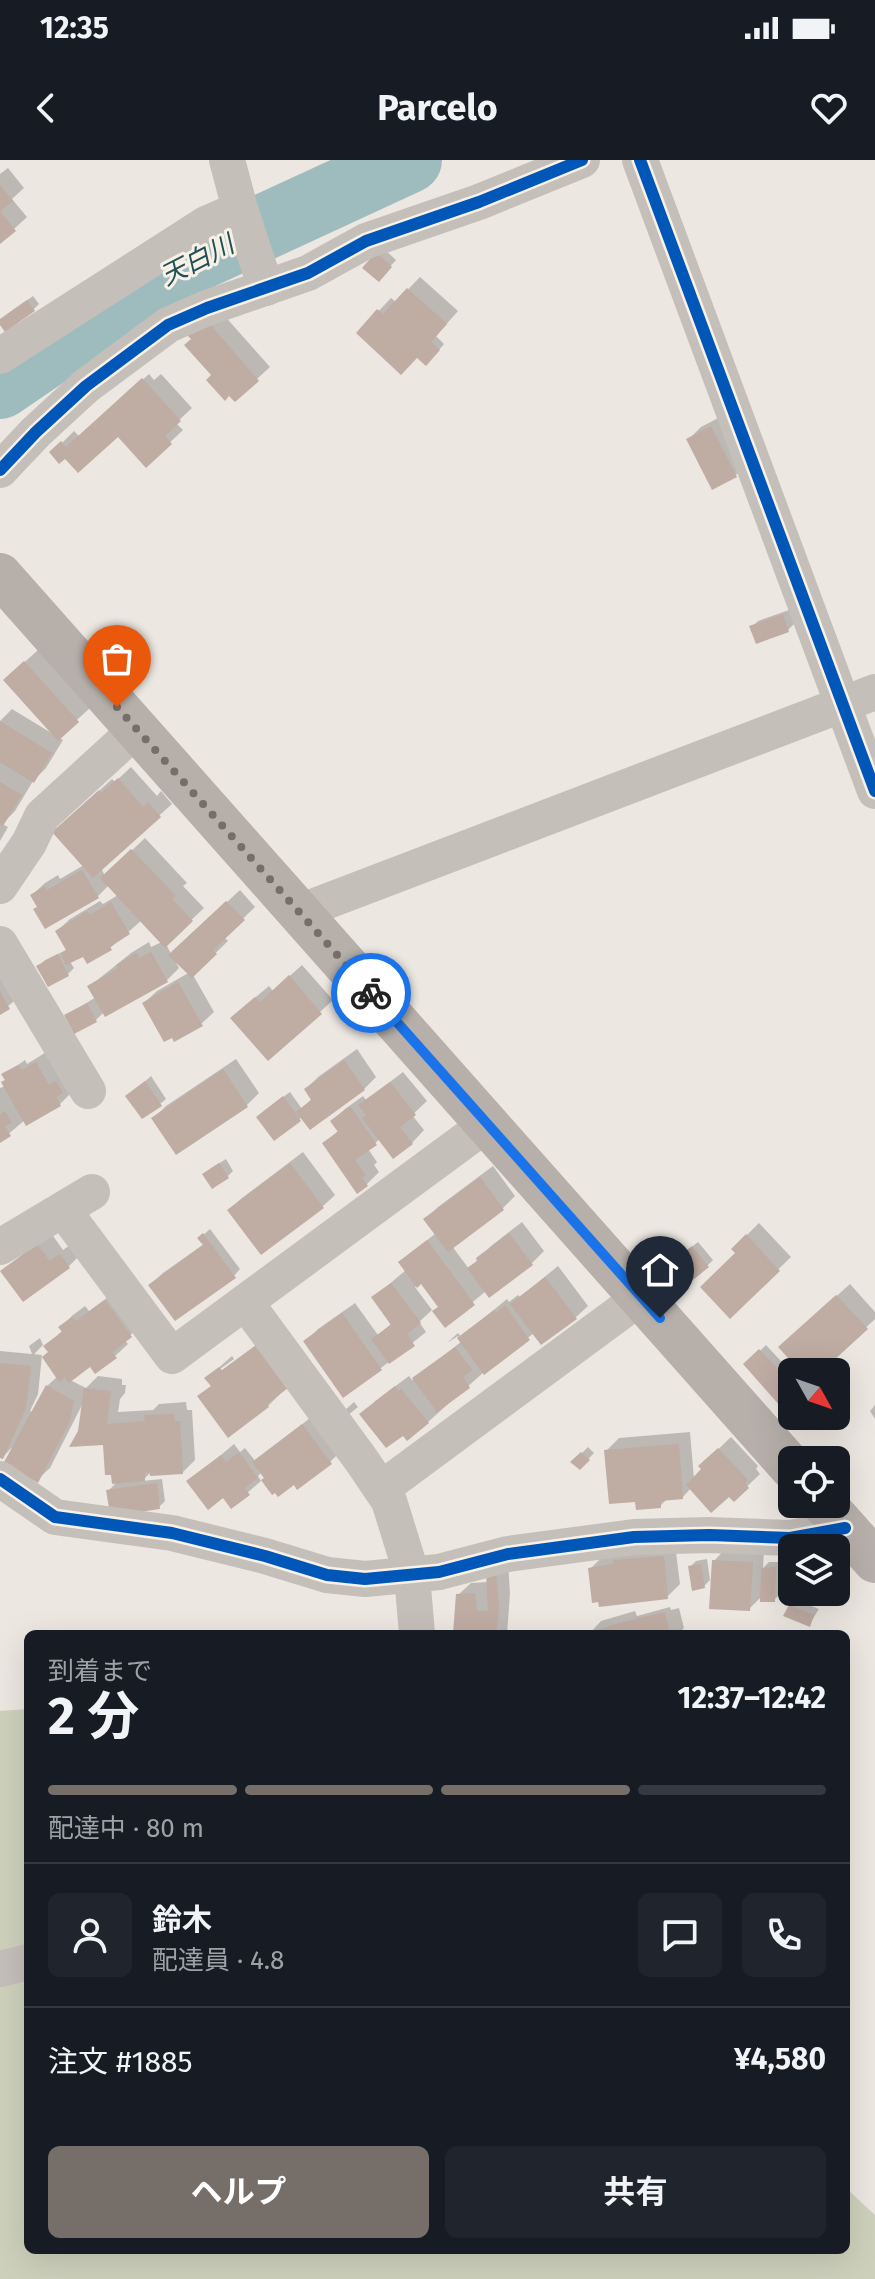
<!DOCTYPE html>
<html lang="ja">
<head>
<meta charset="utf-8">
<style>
  :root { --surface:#171b24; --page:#20242c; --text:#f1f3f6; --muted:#9ea1a6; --line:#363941; --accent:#766e69 }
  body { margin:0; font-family:"Fira Sans","Noto Sans JP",sans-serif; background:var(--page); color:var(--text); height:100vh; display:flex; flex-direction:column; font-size:30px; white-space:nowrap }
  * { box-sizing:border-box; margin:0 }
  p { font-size:26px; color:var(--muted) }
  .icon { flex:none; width:44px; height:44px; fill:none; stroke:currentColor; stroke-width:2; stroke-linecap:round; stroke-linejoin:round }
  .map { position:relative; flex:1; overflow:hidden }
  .side { position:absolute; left:24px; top:1470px; width:826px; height:624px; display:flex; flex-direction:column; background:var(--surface); border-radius:12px; box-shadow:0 8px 32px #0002 }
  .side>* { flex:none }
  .needle { width:52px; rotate:130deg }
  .buttons { position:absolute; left:778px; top:1198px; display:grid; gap:16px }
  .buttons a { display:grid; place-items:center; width:72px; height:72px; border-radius:12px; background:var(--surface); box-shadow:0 8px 32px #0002; font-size:40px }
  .pin { position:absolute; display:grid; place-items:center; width:68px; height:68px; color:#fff; margin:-82px -34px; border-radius:50% 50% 50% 0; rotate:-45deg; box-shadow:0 0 8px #0007 }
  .pin .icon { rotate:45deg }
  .courier { position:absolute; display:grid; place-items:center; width:80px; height:80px; margin:-40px; border:6px solid #1a73e8; border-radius:50%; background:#fff; color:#222; box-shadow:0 2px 10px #0007 }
  .headline em { font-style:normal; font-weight:700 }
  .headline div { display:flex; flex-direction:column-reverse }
  .headline { display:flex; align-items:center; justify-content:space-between; height:136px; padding:0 24px }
  h1 { font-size:52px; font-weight:700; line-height:60px }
  .bar { display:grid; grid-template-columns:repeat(4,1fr); gap:12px 8px; align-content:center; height:96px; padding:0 24px }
  .bar i { height:10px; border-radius:6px; background:var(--line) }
  .bar .active { background:var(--accent) }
  .bar p { grid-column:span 4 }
  .line { display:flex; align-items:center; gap:20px; padding:0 24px; border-top:2px solid var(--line) }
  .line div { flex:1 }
  .round { display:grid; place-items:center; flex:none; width:84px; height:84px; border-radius:12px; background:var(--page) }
  .button { display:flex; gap:16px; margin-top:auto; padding:16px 24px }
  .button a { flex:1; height:92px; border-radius:12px; background:var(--accent); color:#fff; font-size:32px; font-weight:700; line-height:92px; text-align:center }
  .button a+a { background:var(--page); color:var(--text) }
  .status { display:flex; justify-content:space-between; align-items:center; height:56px; padding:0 40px; background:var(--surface); direction:ltr }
  .status svg { height:22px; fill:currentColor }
  header { display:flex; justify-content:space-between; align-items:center; height:104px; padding:0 24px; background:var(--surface); font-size:36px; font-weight:700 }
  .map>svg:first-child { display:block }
  .green { fill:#cdd1bc }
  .shadow { fill:#0003 }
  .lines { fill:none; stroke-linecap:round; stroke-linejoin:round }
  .river { stroke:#9ebcbd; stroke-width:66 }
  .building { fill:#bfaca3 }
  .minor { stroke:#c5bfba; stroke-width:36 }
  .secondary { stroke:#b6afaa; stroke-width:44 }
  .cycleway-casing { stroke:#f9f1e8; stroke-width:17 }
  .cycleway { stroke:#0057b8; stroke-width:12 }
  .done { stroke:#766e69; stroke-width:8; stroke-dasharray:0 14.4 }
  .route { stroke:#1a73e8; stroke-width:10 }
  .labels { text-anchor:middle; stroke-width:6; stroke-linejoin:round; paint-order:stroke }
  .water-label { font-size:26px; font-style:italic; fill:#205255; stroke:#f9f1e8 }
</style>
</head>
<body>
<div class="status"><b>12:35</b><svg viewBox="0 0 49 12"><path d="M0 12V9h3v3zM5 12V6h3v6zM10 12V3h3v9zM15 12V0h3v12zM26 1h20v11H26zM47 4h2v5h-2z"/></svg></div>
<header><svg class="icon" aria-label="back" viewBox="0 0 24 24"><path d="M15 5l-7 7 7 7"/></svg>Parcelo<svg class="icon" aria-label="heart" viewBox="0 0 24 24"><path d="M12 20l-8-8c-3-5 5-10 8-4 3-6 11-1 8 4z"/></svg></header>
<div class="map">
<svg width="875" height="2119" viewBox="0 0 875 2119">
  <rect width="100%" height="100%" fill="#ece7e1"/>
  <!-- green -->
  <polygon class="green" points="28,1549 28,2090 846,2090 846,2028 875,2055 875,2119 0,2119 0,1551"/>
  <!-- shadow -->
  <g class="shadow">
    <polygon points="8,8 24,28 12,39 27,57 0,82 0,14"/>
    <polygon points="383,88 396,100 379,119 365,108"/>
    <polygon points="420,117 458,151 436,176 444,184 432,198 417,196 358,173 391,138 396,142"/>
    <polygon points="33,136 39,144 33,150 6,155"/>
    <polygon points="222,153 270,207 235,239 214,215 193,179"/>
    <polygon points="149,214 154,220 161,214 192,248 176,263 183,270 146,305 118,274 65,296 52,293 74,271 80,277"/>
    <polygon points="724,255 748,303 736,315 713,327 688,280 701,267"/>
    <polygon points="789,450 794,464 788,470 752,467 758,461"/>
    <polygon points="38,490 90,548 58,577 63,580 46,608 33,621 15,651 2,664 8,667 0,681 0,561 12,549 53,574 18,508"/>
    <polygon points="131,607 157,636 161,631 172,644 101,708 105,716 145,678 187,723 183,726 204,748 166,784 171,794 240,730 255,747 224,777 228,781 193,815 214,852 201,864 144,843 157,831 190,812 174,799 179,808 167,820 104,852 96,860 75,871 67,855 96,837 90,826 131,793 149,782 151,787 162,782 142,760 110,788 69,800 74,808 68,814 39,806 45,800 68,789 57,771 70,759 100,741 103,744 118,735 109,725 98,736 39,746 32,735 45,723 58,715 60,719 84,705 67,660 112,619 115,622"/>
    <polygon points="0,782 27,830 0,853"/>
    <polygon points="302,805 333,840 269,899 245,846 269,826 273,831"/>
    <polygon points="357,889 376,917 364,929 302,957 274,978 264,951 290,932 302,949 313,938 306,929 318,917"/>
    <polygon points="48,891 72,932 60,944 25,960 0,981 0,928 5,926 6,919 4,915 25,900 27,904"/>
    <polygon points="236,899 259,933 247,945 177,992 154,958 166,946"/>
    <polygon points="403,912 427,941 412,955 424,970 412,983 380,979 368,989 377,1002 374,1005 379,1012 366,1025 324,983 339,970 332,961 345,949 363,936 366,940"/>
    <polygon points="151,916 166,939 160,944 134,931"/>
    <polygon points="303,992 335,1035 322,1047 229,1050 242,1038"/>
    <polygon points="226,999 233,1011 228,1016 210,1009"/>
    <polygon points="493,1006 515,1036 503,1048 452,1086 469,1109 491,1086 522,1062 544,1091 531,1104 486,1131 445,1165 440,1146 421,1121 415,1127 432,1150 419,1162 426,1172 381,1208 306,1181 318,1169 355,1143 378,1175 392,1163 374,1137 406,1110 400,1102 436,1073 426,1059 438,1047"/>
    <polygon points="759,1063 791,1097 730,1156 737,1093 733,1089"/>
    <polygon points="210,1069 240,1109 234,1116 150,1125 163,1113 204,1084 200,1078"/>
    <polygon points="51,1073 63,1090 73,1083 81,1094 69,1106 3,1111"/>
    <polygon points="698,1082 713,1100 707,1106 679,1097"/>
    <polygon points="558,1106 588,1146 575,1158 534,1173 484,1212 428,1262 374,1242 409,1216 412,1220 415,1219 462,1181 458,1176 447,1183 458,1173 461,1177 507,1139 509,1142 518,1135 520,1137"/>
    <polygon points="850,1124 875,1152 875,1159 818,1212 803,1212 793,1175"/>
    <polygon points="119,1129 143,1163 125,1180 128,1184 115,1196 91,1205 70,1220 86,1228 98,1216 122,1219 122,1225 126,1225 125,1233 120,1239 118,1252 153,1250 159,1244 186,1242 187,1250 192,1250 195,1300 183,1312 149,1314 142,1321 162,1319 165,1341 159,1347 108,1331 118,1321 105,1283 83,1243 50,1308 37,1320 14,1285 3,1297 0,1296 0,1191 32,1194 29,1186 40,1178 43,1185 34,1194 42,1195 38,1234 30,1251 33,1252 47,1226 58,1216 46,1186 63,1170 61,1167 73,1155 85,1146 89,1151"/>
    <polygon points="766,1185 792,1213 792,1234 746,1204"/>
    <polygon points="232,1196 234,1199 220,1209 220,1214 280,1234 268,1246 200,1237 212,1225 207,1218"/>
    <polygon points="354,1242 358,1247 347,1256 344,1251"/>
    <polygon points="875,1245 875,1259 870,1251"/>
    <polygon points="316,1253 342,1290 330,1302 294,1323 266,1318 262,1312 258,1316 261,1321 232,1346 223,1335 189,1322 234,1284 240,1292 245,1288 256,1302"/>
    <polygon points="690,1272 694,1319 704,1309 701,1306 731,1277 758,1306 756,1309 760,1314 734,1339 730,1334 691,1328 683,1337 668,1338 660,1346 637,1340 606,1291 619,1278"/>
    <polygon points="588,1287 594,1293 580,1308 573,1302"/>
    <polygon points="675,1385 680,1424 667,1437 590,1409 602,1397"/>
    <polygon points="726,1388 764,1390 763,1408 769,1402 781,1402 780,1434 774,1440 762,1436 749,1449 714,1401"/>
    <polygon points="707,1399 710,1420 704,1426 690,1407 696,1401"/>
    <polygon points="508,1401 510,1434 507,1474 455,1474 458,1435 471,1423 488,1422"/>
    <polygon points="796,1440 819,1449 809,1465 790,1446"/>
    <polygon points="670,1447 671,1450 679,1448 684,1468 678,1474 589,1474 601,1461 635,1451 637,1456"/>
  </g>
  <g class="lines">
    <!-- river -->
    <polyline class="river" points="0,226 167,112 409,0"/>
  </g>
  <!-- building -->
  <g class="building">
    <polygon points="0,25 13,41 0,51 16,71 0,84"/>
    <polygon points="376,92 392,107 379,122 362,108"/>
    <polygon points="407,128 447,164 431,182 440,190 426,206 417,198 401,215 356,173 377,149 383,154"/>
    <polygon points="27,140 35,151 5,172 0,165 0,159"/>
    <polygon points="209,163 259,221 235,242 229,236 225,241 206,220 211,215 184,185 191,179 187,175"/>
    <polygon points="142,218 181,261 165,276 172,284 146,308 118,277 78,313 65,299 59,304 49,292 61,281 66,287"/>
    <polygon points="711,266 737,317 712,330 686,279"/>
    <polygon points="783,454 789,472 756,484 749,466"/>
    <polygon points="24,501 79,562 58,581 3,520"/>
    <polygon points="0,561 52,593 34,623 0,602"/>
    <polygon points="118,618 143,647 148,642 161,657 93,718 52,672 99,630 101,633"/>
    <polygon points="0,622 22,635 3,666 0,664"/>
    <polygon points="131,689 176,736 172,739 193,761 165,788 100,718"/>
    <polygon points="82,710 99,738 45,769 33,749 37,747 30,735 45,726 47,730"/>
    <polygon points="226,741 245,760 213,790 217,794 192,818 168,795"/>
    <polygon points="111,742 130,774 110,787 112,790 87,804 83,797 66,805 61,794 66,790 55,771 87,751 90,755"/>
    <polygon points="151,792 168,822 105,857 87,826 118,808 116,805 136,793 139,798"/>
    <polygon points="58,794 69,816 48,827 36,806"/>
    <polygon points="289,815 322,854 268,901 230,858 255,837 260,842"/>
    <polygon points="178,822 203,866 174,882 172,878 164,882 142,843"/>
    <polygon points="0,831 10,849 0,855"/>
    <polygon points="87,843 97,862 74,874 64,855"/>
    <polygon points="344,900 365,930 310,970 296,952 311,940 304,929"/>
    <polygon points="36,902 49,925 56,921 63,933 56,937 61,946 26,966 1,922 5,920 1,914 18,905 22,910"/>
    <polygon points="223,909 248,947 176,995 151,958"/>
    <polygon points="145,921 162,946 142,959 125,936"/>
    <polygon points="390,922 416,955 400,967 413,984 393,999 362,958 366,955 358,945"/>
    <polygon points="283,936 301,961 274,981 256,957"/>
    <polygon points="350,946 377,985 355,1000 366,1016 362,1018 368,1026 357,1034 322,983 338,972 330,961"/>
    <polygon points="5,951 12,963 5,966 11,976 0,983 0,955"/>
    <polygon points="219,1003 229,1018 212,1029 202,1014"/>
    <polygon points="290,1003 324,1048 261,1095 227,1050"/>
    <polygon points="480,1017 504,1050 448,1092 423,1059"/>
    <polygon points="203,1073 236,1118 175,1161 148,1125 203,1085 197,1078"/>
    <polygon points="509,1073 533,1105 489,1138 467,1108 477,1101 476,1098"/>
    <polygon points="746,1074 780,1111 730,1159 700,1127 735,1093 731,1089"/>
    <polygon points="427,1080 475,1145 445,1168 432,1151 438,1147 421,1124 417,1128 398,1102"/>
    <polygon points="37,1084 50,1101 60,1094 70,1108 23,1142 0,1111"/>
    <polygon points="692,1086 709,1107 688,1124 671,1103"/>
    <polygon points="545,1117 577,1159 541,1185 510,1144"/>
    <polygon points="391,1123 421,1163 407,1174 415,1186 389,1204 371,1179 391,1165 371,1137"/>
    <polygon points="836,1135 868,1169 821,1212 801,1212 778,1187"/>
    <polygon points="105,1140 132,1177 112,1192 117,1198 95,1214 90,1207 69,1223 65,1218 59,1222 42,1197 48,1192 43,1186 62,1172 58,1167 72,1157 76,1161"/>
    <polygon points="505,1145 530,1180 484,1215 457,1178 494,1150 496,1153"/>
    <polygon points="342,1153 382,1210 343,1238 303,1181"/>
    <polygon points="256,1185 288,1228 267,1244 269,1247 228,1278 197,1236 211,1226 204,1218 219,1207 222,1210"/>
    <polygon points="455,1187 472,1210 463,1217 470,1228 437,1252 412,1218"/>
    <polygon points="759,1189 792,1225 792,1237 781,1247 743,1204"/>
    <polygon points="0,1203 31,1206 26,1248 3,1299 0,1298"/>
    <polygon points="46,1225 74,1241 70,1261 38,1323 3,1304"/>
    <polygon points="395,1226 399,1231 401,1229 429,1263 407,1281 403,1276 386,1288 359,1254"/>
    <polygon points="84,1228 111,1231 107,1264 145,1261 144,1255 174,1254 175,1261 180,1261 183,1314 150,1316 150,1312 145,1313 145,1321 112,1324 111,1315 105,1315 103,1285 69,1287 78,1271"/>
    <polygon points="302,1264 332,1304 297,1330 294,1325 278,1337 275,1333 272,1335 261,1320 264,1318 252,1302"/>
    <polygon points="679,1284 683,1339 661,1341 661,1348 636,1350 635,1342 609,1344 604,1290"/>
    <polygon points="718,1288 748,1320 745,1323 749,1328 734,1342 729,1337 711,1353 686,1325 701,1309 698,1306"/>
    <polygon points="239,1292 258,1318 245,1328 250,1335 231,1349 223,1338 208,1350 186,1321 221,1295 226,1302"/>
    <polygon points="581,1292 590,1300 580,1310 570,1302"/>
    <polygon points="157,1323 160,1349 125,1354 109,1348 106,1330"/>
    <polygon points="664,1396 668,1439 599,1447 598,1442 592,1443 588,1408 613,1404 613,1400"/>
    <polygon points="712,1400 753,1402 750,1451 709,1449"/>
    <polygon points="701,1404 705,1428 692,1431 688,1406"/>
    <polygon points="776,1407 775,1442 760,1442 761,1408"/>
    <polygon points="486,1413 496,1413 499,1448 496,1474 453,1474 456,1434 475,1433 477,1451 488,1451"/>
    <polygon points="789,1445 814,1455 810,1467 783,1456"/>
    <polygon points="665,1452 670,1474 585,1474 623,1462"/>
  </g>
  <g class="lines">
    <!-- minor -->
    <g class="minor">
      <polyline points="227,0 240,49 266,128"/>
      <polyline points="640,0 875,631"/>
      <polyline points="0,196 206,64 240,49"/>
      <polyline points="0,310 36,272 86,226 168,165 207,148 308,113 366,81 479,42 582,0"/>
      <polyline points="0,726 29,683 42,656 137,569"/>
      <polyline points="299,752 875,532"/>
      <polyline points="0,784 88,931"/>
      <polyline points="64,1051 172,1196 487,964"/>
      <polyline points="0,1087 92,1032"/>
      <polyline points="246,1143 362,1301 389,1341 412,1415 417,1474"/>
      <polyline points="0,1319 55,1357 172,1373 265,1396 327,1415 365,1419 439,1412 508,1394 634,1377 709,1375 790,1378 845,1368"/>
      <polyline points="381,1329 641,1137"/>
      <polyline points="0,1809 28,1802"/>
    </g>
    <!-- secondary -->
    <g class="secondary">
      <polyline points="0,415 792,1308"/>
      <polyline points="824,1344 875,1401"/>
    </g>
    <!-- cycleway casing -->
    <g class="cycleway-casing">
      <g id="cycleway">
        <polyline points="640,0 875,631"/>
        <polyline points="0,310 36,272 86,226 168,165 207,148 308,113 366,81 479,42 582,0"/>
        <polyline points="0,1319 55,1357 172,1373 265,1396 327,1415 365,1419 439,1412 508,1394 634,1377 709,1375 790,1378 845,1368"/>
      </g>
    </g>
    <!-- cycleway -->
    <use href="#cycleway" class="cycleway"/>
  </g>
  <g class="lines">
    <!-- done -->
    <polyline class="done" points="117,547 371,833"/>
    <!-- route -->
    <polyline class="route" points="371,833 660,1158"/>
  </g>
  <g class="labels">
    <!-- water labels -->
    <g class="water-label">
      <text transform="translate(197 100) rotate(-27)" y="9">天白川</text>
    </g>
  </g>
</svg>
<div class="buttons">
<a><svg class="needle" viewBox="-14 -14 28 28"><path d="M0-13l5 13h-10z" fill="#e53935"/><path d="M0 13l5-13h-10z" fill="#9ea1a6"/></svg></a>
<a><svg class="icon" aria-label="locate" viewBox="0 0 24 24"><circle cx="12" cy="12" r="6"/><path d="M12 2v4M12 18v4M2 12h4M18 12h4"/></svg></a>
<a><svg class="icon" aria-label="layers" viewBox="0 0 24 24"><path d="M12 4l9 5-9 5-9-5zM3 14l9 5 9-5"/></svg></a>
</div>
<div class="pin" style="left:117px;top:547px;background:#ea580c"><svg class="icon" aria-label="bag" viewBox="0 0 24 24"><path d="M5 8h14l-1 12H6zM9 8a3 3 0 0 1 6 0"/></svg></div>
<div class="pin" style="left:660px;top:1158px;background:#1f2937"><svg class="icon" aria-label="home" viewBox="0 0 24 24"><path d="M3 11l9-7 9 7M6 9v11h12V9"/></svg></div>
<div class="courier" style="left:371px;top:833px"><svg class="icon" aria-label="bike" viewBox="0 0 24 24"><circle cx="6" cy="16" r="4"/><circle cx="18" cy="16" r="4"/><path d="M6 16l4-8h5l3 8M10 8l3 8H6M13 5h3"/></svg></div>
<section class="side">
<div class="headline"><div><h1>2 分</h1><p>到着まで</p></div><em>12:37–12:42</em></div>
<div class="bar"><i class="active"></i><i class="active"></i><i class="active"></i><i></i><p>配達中 · 80 m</p></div>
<div class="line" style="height:144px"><a class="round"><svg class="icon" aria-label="person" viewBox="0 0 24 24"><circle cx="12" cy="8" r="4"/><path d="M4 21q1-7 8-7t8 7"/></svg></a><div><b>鈴木</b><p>配達員 · 4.8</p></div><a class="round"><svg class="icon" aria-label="chat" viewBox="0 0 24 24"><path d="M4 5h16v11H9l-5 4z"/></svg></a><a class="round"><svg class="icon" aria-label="phone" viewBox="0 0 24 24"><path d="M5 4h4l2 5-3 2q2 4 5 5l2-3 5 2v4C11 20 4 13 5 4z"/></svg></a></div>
<div class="line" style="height:104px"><div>注文 #1885</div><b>¥4,580</b></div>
<div class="button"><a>ヘルプ</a><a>共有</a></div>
</section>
</div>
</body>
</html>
